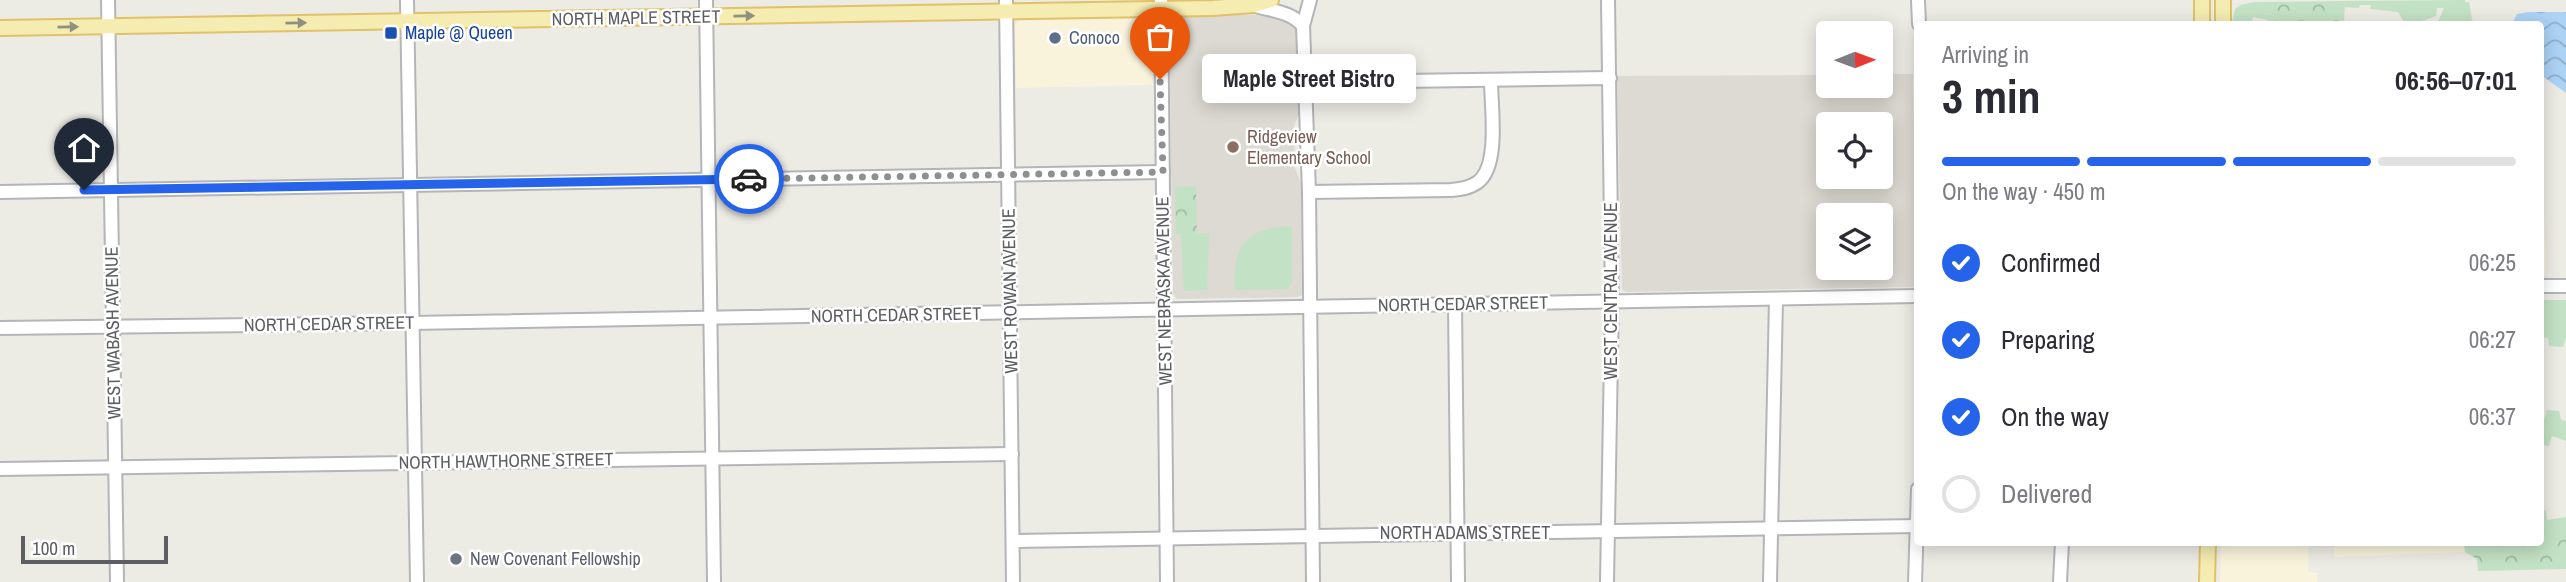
<!DOCTYPE html>
<html lang="en">
<head>
<meta charset="utf-8">
<style>
  :root { --surface:#fff; --page:#f7f7f7; --text:#2b2b33; --muted:#7c7c81; --line:#e1e1e2; --accent:#2563eb }
  body { margin:0; font-family:"Archivo Narrow",sans-serif; background:var(--page); color:var(--text); height:100vh; display:flex; flex-direction:column; font-size:26px; white-space:nowrap }
  * { box-sizing:border-box; margin:0 }
  p { font-size:23px; color:var(--muted) }
  .icon { flex:none; width:38px; height:38px; fill:none; stroke:currentColor; stroke-width:2; stroke-linecap:round; stroke-linejoin:round }
  .map { position:relative; flex:1; overflow:hidden }
  .details { position:absolute; left:1914px; top:21px; width:630px; height:525px; display:flex; flex-direction:column; background:var(--surface); border-radius:7px; box-shadow:0 4px 18px #0003 }
  .details>* { flex:none }
  .needle { width:46px; rotate:89deg }
  .tools { position:absolute; left:1816px; top:21px; display:grid; gap:14px }
  .tools a { display:grid; place-items:center; width:77px; height:77px; border-radius:7px; background:var(--surface); box-shadow:0 4px 18px #0003; font-size:35px }
  .scale { position:absolute; left:21px; bottom:18px; width:147px; box-sizing:border-box; padding-left:7px; border:4px solid #5c5e62; border-top:0; font-size:19px; line-height:24px; white-space:nowrap; color:#5c5e62; -webkit-text-stroke:5px #fff; paint-order:stroke }
  .pin { position:absolute; display:grid; place-items:center; width:60px; height:60px; color:#fff; margin:-72px -30px; border-radius:50% 50% 50% 0; rotate:-45deg; box-shadow:0 0 7px #0007 }
  .pin .icon { rotate:45deg }
  .courier { position:absolute; display:grid; place-items:center; width:70px; height:70px; margin:-35px; border:5px solid #2563eb; border-radius:50%; background:#fff; color:#222; box-shadow:0 2px 9px #0007 }
  .bubble { position:absolute; height:49px; border-radius:7px; background:var(--surface); box-shadow:0 4px 18px #0003; font-size:23px; font-weight:700; line-height:49px; text-align:center }
  .summary em { font-style:normal; font-weight:700 }
  .summary div { display:flex; flex-direction:column-reverse }
  .summary { display:flex; align-items:center; justify-content:space-between; height:119px; padding:0 28px }
  h1 { font-size:46px; font-weight:700; line-height:52px }
  .bar { display:grid; grid-template-columns:repeat(4,1fr); gap:10px 7px; align-content:center; height:84px; padding:0 28px }
  .bar i { height:9px; border-radius:5px; background:var(--line) }
  .bar .active { background:var(--accent) }
  .bar p { grid-column:span 4 }
  ol { padding:0 28px; list-style:none }
  li { display:flex; align-items:center; gap:21px; height:77px }
  li p { margin-inline-start:auto }
  li .icon { padding:7px; border-radius:50%; background:var(--accent); color:#fff; stroke-width:4 }
  li:last-child { color:var(--muted) }
  li i { width:38px; height:38px; border:4px solid var(--line); border-radius:50% }
  .map>svg:first-child { display:block }
  .commercial { fill:#f9f3dc }
  .education { fill:#dcdad2; fill-rule:evenodd }
  .grass { fill:#c3e1c4 }
  .forest { fill:url(#forest-crowns) }
  .water { fill:url(#water-waves) }
  .lines { fill:none; stroke-linecap:round; stroke-linejoin:round }
  .minor-casing { stroke:#b4b5b9; stroke-width:16 }
  .major-casing { stroke:#dfc26a; stroke-width:18 }
  .minor { stroke:#fff; stroke-width:12 }
  .major { stroke:#f4ecb1; stroke-width:14 }
  .oneway { fill:#91907e }
  .done { stroke:#8e8f90; stroke-width:7; stroke-dasharray:0 12.6 }
  .route { stroke:#2563eb; stroke-width:9 }
  .transit-dot { fill:#1a4fb4; stroke:#fff; stroke-width:2.5 }
  .service-dot { fill:#5c6f8a; stroke:#fff; stroke-width:2.5 }
  .education-dot { fill:#8d6e63; stroke:#fff; stroke-width:2.5 }
  .worship-dot { fill:#6b7280; stroke:#fff; stroke-width:2.5 }
  .labels { text-anchor:middle; stroke-width:5; stroke-linejoin:round; paint-order:stroke }
  .street-label { font-size:18px; fill:#5c5e62; stroke:#fff }
  .transit-label { font-size:18px; fill:#164399; stroke:#fff; text-anchor:start }
  .service-label { font-size:18px; fill:#4e5e75; stroke:#fff; text-anchor:start }
  .education-label { font-size:18px; fill:#785e54; stroke:#fff; text-anchor:start }
  .worship-label { font-size:18px; fill:#5b616d; stroke:#fff; text-anchor:start }
</style>
</head>
<body>
<div class="map">
<svg width="2566" height="582" viewBox="0 0 2566 582">
  <defs>
    <pattern id="forest-crowns" width="20" height="18" patternUnits="userSpaceOnUse" patternTransform="scale(1.75)"><rect width="20" height="18" fill="#c3e1c4"/><path d="M2 6a3 3 0 1 1 6 0M12 15a3 3 0 1 1 6 0" fill="none" stroke="#a2baa3"/></pattern>
    <pattern id="water-waves" width="16" height="10" patternUnits="userSpaceOnUse" patternTransform="scale(1.75)"><rect width="16" height="10" fill="#acd2f4"/><path d="M0 5q4-4 8 0t8 0" fill="none" stroke="#8faec9"/></pattern>
  </defs>
  <rect width="100%" height="100%" fill="#ecebe4"/>
  <!-- commercial -->
  <g class="commercial">
    <polygon points="1149,17 1153,24 1153,85 1016,88 1015,26 1018,20"/>
    <polygon points="2541,140 2546,263 2545,276 2541,276"/>
    <polygon points="2221,543 2309,543 2308,572 2318,573 2317,582 2220,582"/>
    <polygon points="2334,543 2464,543 2465,552 2334,557"/>
  </g>
  <!-- education -->
  <g class="education">
    <polygon points="1282,14 1293,17 1297,30 1299,113 1294,126 1295,168 1301,183 1302,295 1297,297 1177,299 1173,294 1169,20 1177,16"/>
    <path d="M1881 74H1913L1916 281 1913 287 1627 292 1622 290 1617 76 1829 75V86H1881ZM1829 124H1881V177H1829ZM1829 215H1881V268H1829Z"/>
  </g>
  <!-- grass -->
  <g class="grass">
    <polygon points="2465,0 2465,2 2469,2 2473,24 2437,24 2444,8 2437,8 2436,16 2422,21 2404,22 2398,12 2370,9 2371,5 2360,5 2359,8 2344,7 2345,1"/>
    <path d="M2254 2 2257 12C2268 13 2277 15 2284 24H2265L2268 20 2253 17 2251 24H2232L2235 9 2241 5Z"/>
    <path d="M1292 226V283L1287 289 1235 290C1233 245 1245 228 1292 226Z"/>
    <polygon points="1209,233 1207,290 1184,291 1181,234"/>
    <polygon points="2541,300 2566,300 2566,338 2563,347 2549,346 2548,338 2541,337"/>
    <polygon points="2547,410 2559,411 2561,420 2566,421 2566,441 2552,436 2549,446 2541,445 2541,420 2544,420"/>
    <polygon points="2541,510 2546,510 2547,520 2566,517 2566,531 2541,531"/>
  </g>
  <!-- forest -->
  <g class="forest">
    <path d="M2345 1 2344 24H2284C2277 15 2268 13 2257 12L2254 7V2Z"/>
    <polygon points="1196,186 1197,234 1176,234 1175,187"/>
    <polygon points="2541,531 2566,531 2566,569 2478,571 2477,559 2465,552 2464,543 2541,542"/>
  </g>
  <!-- water -->
  <polygon class="water" points="2529,12 2566,12 2566,93 2541,75 2541,24 2512,24 2517,14"/>
  <g class="lines">
    <!-- minor casing -->
    <g class="minor-casing">
      <g id="minor">
        <polyline points="108,0 117,582"/>
        <polyline points="407,0 417,582"/>
        <polyline points="706,0 714,582"/>
        <polyline points="1006,0 1013,582"/>
        <polyline points="1161,0 1167,582"/>
        <polyline points="1310,0 1303,26 1309,192 1313,582"/>
        <polyline points="1918,0 1919,24"/>
        <path d="M1253 5C1270 11 1291 11 1303 26"/>
        <polyline points="1305,73 1329,82 1610,78"/>
        <polyline points="0,192 1163,172"/>
        <path d="M1309 192 1451 190C1461 189 1470 188 1478 182 1500 165 1491 107 1491 81"/>
        <polyline points="2541,286 2566,286"/>
        <polyline points="1455,304 1458,582"/>
        <polyline points="0,328 411,323 1918,296"/>
        <polyline points="0,469 1012,454"/>
        <polyline points="1013,541 1918,526"/>
        <polyline points="1607,582 1612,301 1608,0"/>
        <polyline points="1770,582 1776,299"/>
        <polyline points="1915,582 1918,489"/>
        <polyline points="2060,582 2062,542"/>
      </g>
    </g>
    <!-- major casing -->
    <g class="major-casing">
      <g id="major">
        <polyline points="2202,0 2202,24"/>
        <polyline points="2223,24 2223,0"/>
        <polyline points="0,28 1213,8 1253,5 1271,0"/>
        <polyline points="2207,582 2208,542"/>
      </g>
    </g>
    <!-- minor -->
    <use href="#minor" class="minor"/>
    <!-- major -->
    <use href="#major" class="major"/>
  </g>
  <!-- one-way arrows -->
  <defs><path id="oneway-solid" d="M-6-.8H1V-3.2L6.5 0L1 3.2V.8H-6Z" transform="scale(1.75)"/></defs>
  <g class="oneway">
    <use href="#oneway-solid" transform="translate(744 16) rotate(-1)"/>
    <use href="#oneway-solid" transform="translate(296 23) rotate(-1)"/>
    <use href="#oneway-solid" transform="translate(68 27) rotate(-1)"/>
  </g>
  <g class="lines">
    <!-- done -->
    <polyline class="done" points="749,179 1163,172 1160,79"/>
    <!-- route -->
    <polyline class="route" points="84,190 749,179"/>
  </g>
  <!-- markers -->
  <rect class="transit-dot" x="384" y="26" width="14" height="14" rx="3.5"/>
  <circle class="service-dot" cx="1055" cy="38" r="7"/>
  <circle class="education-dot" cx="1233" cy="147" r="7"/>
  <circle class="worship-dot" cx="456" cy="559" r="7"/>
  <g class="labels">
    <!-- street labels -->
    <g class="street-label">
      <text transform="translate(636 18) rotate(-1)" y="6">NORTH MAPLE STREET</text>
      <text transform="translate(1010 291) rotate(-91)" y="6">WEST ROWAN AVENUE</text>
      <text transform="translate(1164 291) rotate(-91)" y="6">WEST NEBRASKA AVENUE</text>
      <text transform="translate(1611 291) rotate(-90)" y="6">WEST CENTRAL AVENUE</text>
      <text transform="translate(1463 304) rotate(-1)" y="6">NORTH CEDAR STREET</text>
      <text transform="translate(896 315) rotate(-1)" y="6">NORTH CEDAR STREET</text>
      <text transform="translate(329 324) rotate(-1)" y="6">NORTH CEDAR STREET</text>
      <text transform="translate(113 333) rotate(-91)" y="6">WEST WABASH AVENUE</text>
      <text transform="translate(506 461) rotate(-1)" y="6">NORTH HAWTHORNE STREET</text>
      <text x="1465" y="539">NORTH ADAMS STREET</text>
    </g>
    <!-- transit labels -->
    <g class="transit-label">
      <text x="405" y="39">Maple @ Queen</text>
    </g>
    <!-- service labels -->
    <g class="service-label">
      <text x="1069" y="44">Conoco</text>
    </g>
    <!-- education labels -->
    <g class="education-label">
      <text x="1247" y="143">Ridgeview<tspan x="1247" dy="21">Elementary School</tspan></text>
    </g>
    <!-- worship labels -->
    <g class="worship-label">
      <text x="470" y="565">New Covenant Fellowship</text>
    </g>
  </g>
</svg>
<div class="tools">
<a><svg class="needle" viewBox="-14 -14 28 28"><path d="M0-13l5 13h-10z" fill="#e53935"/><path d="M0 13l5-13h-10z" fill="#7c7c81"/></svg></a>
<a><svg class="icon" aria-label="locate" viewBox="0 0 24 24"><circle cx="12" cy="12" r="6"/><path d="M12 2v4M12 18v4M2 12h4M18 12h4"/></svg></a>
<a><svg class="icon" aria-label="layers" viewBox="0 0 24 24"><path d="M12 4l9 5-9 5-9-5zM3 14l9 5 9-5"/></svg></a>
</div>
<div class="scale">100 m</div>
<div class="pin" style="left:1160px;top:79px;background:#ea580c"><svg class="icon" aria-label="bag" viewBox="0 0 24 24"><path d="M5 8h14l-1 12H6zM9 8a3 3 0 0 1 6 0"/></svg></div>
<div class="pin" style="left:84px;top:190px;background:#1f2937"><svg class="icon" aria-label="home" viewBox="0 0 24 24"><path d="M3 11l9-7 9 7M6 9v11h12V9"/></svg></div>
<div class="courier" style="left:749px;top:179px"><svg class="icon" aria-label="car" viewBox="0 0 24 24"><path d="M5 17H2v-5l4-1 3-4h7l3 4 3 1v5h-3M9 17h6M6 11h13"/><circle cx="7" cy="17" r="2"/><circle cx="17" cy="17" r="2"/></svg></div>
<div class="bubble" style="left:1202px;top:54px;width:214px">Maple Street Bistro</div>
<section class="details">
<div class="summary"><div><h1>3 min</h1><p>Arriving in</p></div><em>06:56–07:01</em></div>
<div class="bar"><i class="active"></i><i class="active"></i><i class="active"></i><i></i><p>On the way · 450 m</p></div>
<ol>
<li><svg class="icon" aria-label="check" viewBox="0 0 24 24"><path d="M5 12l5 5 9-10"/></svg>Confirmed<p>06:25</p></li>
<li><svg class="icon" aria-label="check" viewBox="0 0 24 24"><path d="M5 12l5 5 9-10"/></svg>Preparing<p>06:27</p></li>
<li><svg class="icon" aria-label="check" viewBox="0 0 24 24"><path d="M5 12l5 5 9-10"/></svg>On the way<p>06:37</p></li>
<li><i></i>Delivered</li>
</ol>
</section>
</div>
</body>
</html>
